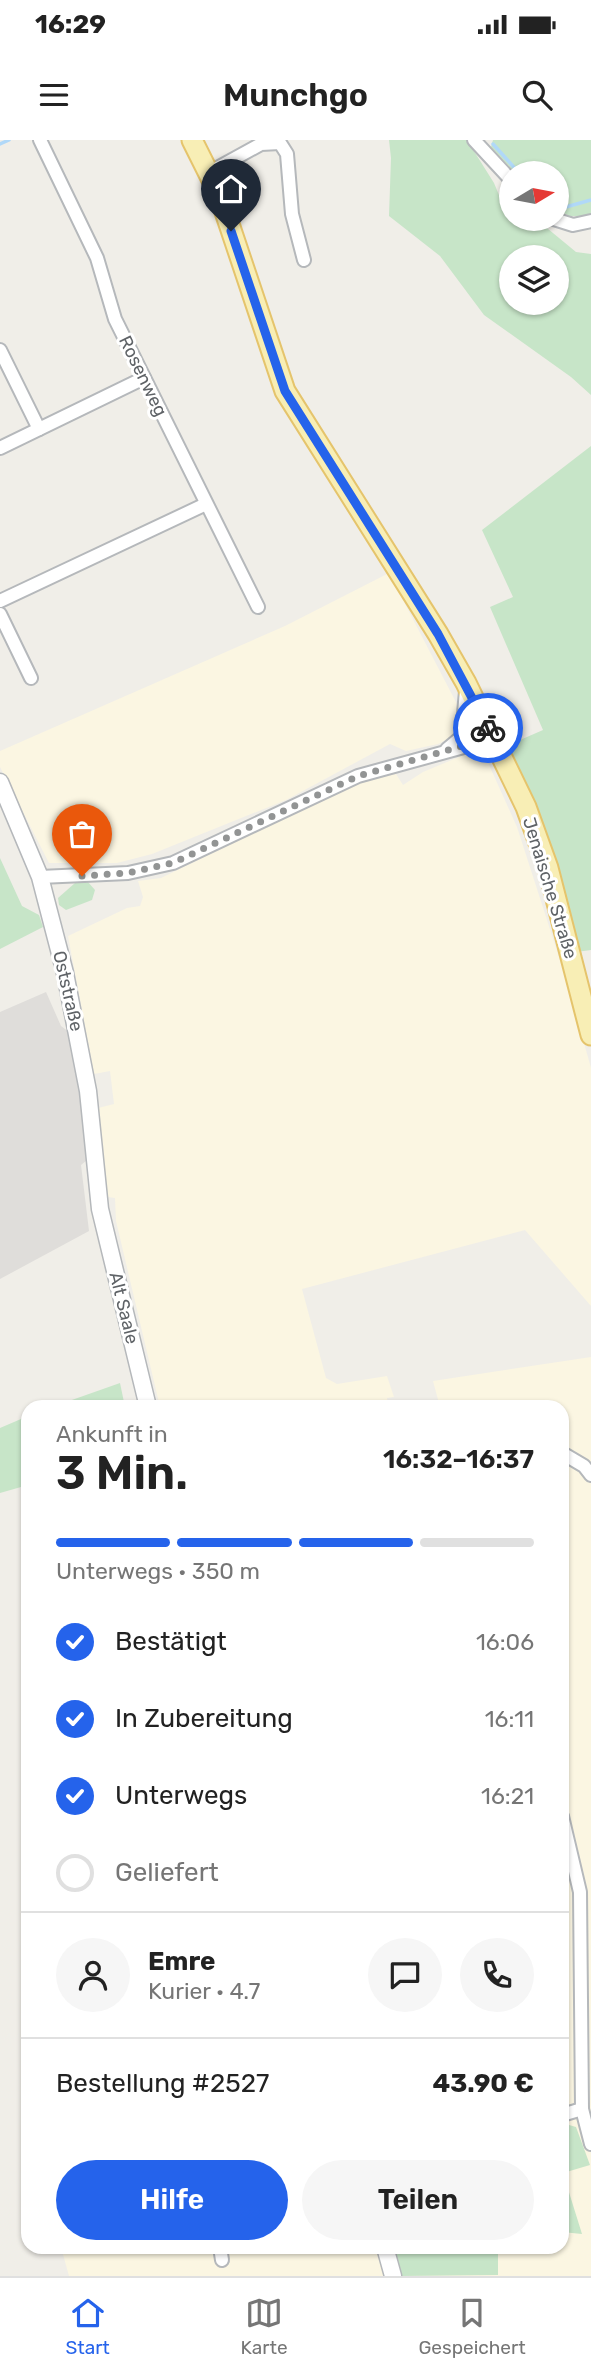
<!DOCTYPE html>
<html lang="de">
<head>
<meta charset="utf-8">
<style>
  :root { --surface:#fff; --page:#f6f6f6; --text:#222; --muted:#767676; --line:#e0e0e0; --accent:#2563eb }
  body { margin:0; font-family:Rubik,sans-serif; background:var(--page); color:var(--text); height:100vh; display:flex; flex-direction:column; font-size:26px; white-space:nowrap }
  * { box-sizing:border-box; margin:0 }
  p { font-size:23px; color:var(--muted) }
  .icon { flex:none; width:38px; height:38px; fill:none; stroke:currentColor; stroke-width:2; stroke-linecap:round; stroke-linejoin:round }
  .map { position:relative; flex:1; overflow:hidden }
  .details { position:absolute; left:21px; top:1260px; width:548px; height:854px; display:flex; flex-direction:column; background:var(--surface); border-radius:21px; box-shadow:0 2px 5px #0004 }
  .details>* { flex:none }
  .needle { width:46px; rotate:80deg }
  .buttons { position:absolute; left:499px; top:21px; display:grid; gap:14px }
  .buttons a { display:grid; place-items:center; width:70px; height:70px; border-radius:50%; background:var(--surface); box-shadow:0 2px 5px #0004; font-size:35px }
  .pin { position:absolute; display:grid; place-items:center; width:60px; height:60px; color:#fff; margin:-72px -30px; border-radius:50% 50% 50% 0; rotate:-45deg; box-shadow:0 0 7px #0007 }
  .pin .icon { rotate:45deg }
  .courier { position:absolute; display:grid; place-items:center; width:70px; height:70px; margin:-35px; border:5px solid #2563eb; border-radius:50%; background:#fff; color:#222; box-shadow:0 2px 9px #0007 }
  .summary em { font-style:normal; font-weight:600 }
  .summary div { display:flex; flex-direction:column-reverse }
  .summary { display:flex; align-items:center; justify-content:space-between; height:119px; padding:0 35px }
  h1 { font-size:46px; font-weight:600; line-height:52px }
  .bar { display:grid; grid-template-columns:repeat(4,1fr); gap:10px 7px; align-content:center; height:84px; padding:0 35px }
  .bar i { height:9px; border-radius:5px; background:var(--line) }
  .bar .selected { background:var(--accent) }
  .bar p { grid-column:span 4 }
  .line { display:flex; align-items:center; gap:18px; padding:0 35px; border-top:2px solid var(--line) }
  .line div { flex:1 }
  .round { display:grid; place-items:center; flex:none; width:74px; height:74px; border-radius:37px; background:var(--page) }
  ol { padding:0 35px; list-style:none }
  li { display:flex; align-items:center; gap:21px; height:77px }
  li p { margin-inline-start:auto }
  li .icon { padding:7px; border-radius:50%; background:var(--accent); color:#fff; stroke-width:4 }
  li:last-child { color:var(--muted) }
  li i { width:38px; height:38px; border:4px solid var(--line); border-radius:50% }
  .cta { display:flex; gap:14px; margin-top:auto; padding:14px 35px }
  .cta a { flex:1; height:80px; border-radius:42px; background:var(--accent); color:#fff; font-size:28px; font-weight:600; line-height:80px; text-align:center }
  .cta a+a { background:var(--page); color:var(--text) }
  .status { display:flex; justify-content:space-between; align-items:center; height:49px; padding:0 35px; background:var(--surface); direction:ltr }
  .status svg { height:19px; fill:currentColor }
  header { display:flex; justify-content:space-between; align-items:center; height:91px; padding:0 35px; background:var(--surface); font-size:32px; font-weight:600 }
  .dock { display:flex; justify-content:space-around; align-items:center; height:98px; border-top:2px solid var(--line); background:var(--surface); font-size:19px; color:var(--muted) }
  .dock a { display:grid; justify-items:center; gap:4px }
  .dock .selected { color:var(--accent) }
  .map>svg:first-child { display:block }
  .commercial { fill:#fbf6e2 }
  .industrial { fill:#dfddda }
  .green { fill:#c7e5c8; fill-rule:evenodd }
  .lines { fill:none; stroke-linecap:round; stroke-linejoin:round }
  .stream { stroke:#b0d8f8; stroke-width:3.5 }
  .minor-casing { stroke:#b5b8bb; stroke-width:16 }
  .tertiary-casing { stroke:#b5b8bb; stroke-width:19 }
  .primary-casing { stroke:#e5c46c; stroke-width:23 }
  .minor { stroke:#fff; stroke-width:12 }
  .tertiary { stroke:#fff; stroke-width:16 }
  .primary { stroke:#f8eeb5; stroke-width:19 }
  .done { stroke:#929494; stroke-width:7; stroke-dasharray:0 12.6 }
  .route { stroke:#2563eb; stroke-width:9 }
  .labels { text-anchor:middle; stroke-width:6; stroke-linejoin:round; paint-order:stroke }
  .street-label { font-size:18px; fill:#5f6367; stroke:#fff }
</style>
</head>
<body>
<div class="status"><b>16:29</b><svg viewBox="0 0 49 12"><path d="M0 12V9h3v3zM5 12V6h3v6zM10 12V3h3v9zM15 12V0h3v12zM26 1h20v11H26zM47 4h2v5h-2z"/></svg></div>
<header><svg class="icon" aria-label="menu" viewBox="0 0 24 24"><path d="M4 6h16M4 12h16M4 18h16"/></svg>Munchgo<svg class="icon" aria-label="search" viewBox="0 0 24 24"><circle cx="10" cy="10" r="6"/><path d="M15 15l6 6"/></svg></header>
<div class="map">
<svg width="591" height="2136" viewBox="0 0 591 2136">
  <rect width="100%" height="100%" fill="#f0eee8"/>
  <!-- commercial -->
  <g class="commercial">
    <polygon points="389,433 459,568 454,596 438,604 406,611 390,604 286,660 152,714 117,723 49,723 0,627 0,611 285,486"/>
    <polygon points="471,612 485,616 517,687 567,842 591,928 591,1166 525,1090 302,1149 326,1238 337,1244 387,1236 394,1257 387,1258 389,1267 160,1267 116,1081 115,1058 108,1057 98,968 114,964 110,931 94,934 68,796 127,768 140,766 143,757 138,741 161,738 360,641 396,634 403,645 423,632"/>
    <polygon points="591,1217 591,2136 69,2136 61,2107 562,2107 562,1267 440,1267 433,1241"/>
  </g>
  <!-- industrial -->
  <polygon class="industrial" points="46,852 61,886 73,895 87,1020 81,1025 89,1091 0,1139 0,872"/>
  <!-- green -->
  <g class="green">
    <path d="M389 0H467L494 43 501 60 511 59V79H536L576 112 591 114V255L571 237 484 175 440 116 389 76 391 18ZM511 117H556V163H511Z"/>
    <polygon points="493,0 591,0 591,76 570,76 557,70 556,33 515,33 491,7"/>
    <polygon points="591,306 591,810 576,812 506,606 543,590 490,467 513,457 482,390"/>
    <polygon points="0,718 22,766 39,775 43,787 0,809"/>
    <polygon points="87,741 95,750 92,760 66,770 59,765 58,758 75,743"/>
    <polygon points="120,1243 125,1267 52,1267"/>
    <polygon points="28,1276 28,1345 0,1353 0,1288"/>
    <polygon points="562,1983 576,1987 590,2025 563,2033 582,2094 562,2092"/>
    <polygon points="394,2107 498,2107 498,2135 402,2136"/>
  </g>
  <g class="lines">
    <!-- stream -->
    <g class="stream">
      <polyline points="0,4 9,0"/>
      <polyline points="493,4 519,33"/>
      <polyline points="556,63 566,67 591,60"/>
    </g>
    <!-- minor casing -->
    <g class="minor-casing">
      <g id="minor">
        <polyline points="40,0 97,118 115,179 258,467"/>
        <polyline points="474,0 511,40"/>
        <polyline points="210,32 261,4 280,3 287,14 292,74 304,120"/>
        <polyline points="554,79 573,85 591,81"/>
        <polyline points="0,210 39,289"/>
        <polyline points="0,308 144,238"/>
        <polyline points="0,461 206,364"/>
        <polyline points="0,474 31,538"/>
        <polyline points="462,595 466,551"/>
        <polyline points="447,609 466,593 490,591"/>
        <polyline points="40,737 128,733 173,723 358,636 471,605 490,591"/>
        <polyline points="562,1313 584,1326 591,1335"/>
        <polyline points="562,1676 580,1752 582,1969 591,2004"/>
        <polyline points="562,1975 582,1969"/>
        <polyline points="220,2107 222,2120"/>
      </g>
    </g>
    <!-- tertiary casing -->
    <g class="tertiary-casing">
      <g id="tertiary">
        <polyline points="0,642 40,737 65,833 88,951 100,1069 148,1267"/>
        <polyline points="385,2107 393,2136"/>
      </g>
    </g>
    <!-- primary casing -->
    <g class="primary-casing">
      <polyline id="primary" points="192,0 219,54 285,251 438,494 466,543 526,667 548,728 591,895"/>
    </g>
    <!-- minor -->
    <use href="#minor" class="minor"/>
    <!-- tertiary -->
    <use href="#tertiary" class="tertiary"/>
    <!-- primary -->
    <use href="#primary" class="primary"/>
  </g>
  <g class="lines">
    <!-- done -->
    <polyline class="done" points="82,736 128,733 173,723 358,636 480,601 488,588"/>
    <!-- route -->
    <polyline class="route" points="231,91 285,251 438,494 488,588"/>
  </g>
  <g class="labels">
    <!-- street labels -->
    <g class="street-label">
      <text transform="translate(143 236) rotate(64)" y="6">Rosenweg</text>
      <text transform="translate(550 748) rotate(73)" y="6">Jenaische Straße</text>
      <text transform="translate(68 851) rotate(77)" y="6">Oststraße</text>
      <text transform="translate(124 1168) rotate(76)" y="6">Alt Saale</text>
    </g>
  </g>
</svg>
<div class="buttons">
<a><svg class="needle" viewBox="-14 -14 28 28"><path d="M0-13l5 13h-10z" fill="#e53935"/><path d="M0 13l5-13h-10z" fill="#767676"/></svg></a>
<a><svg class="icon" aria-label="layers" viewBox="0 0 24 24"><path d="M12 4l9 5-9 5-9-5zM3 14l9 5 9-5"/></svg></a>
</div>
<div class="pin" style="left:82px;top:736px;background:#ea580c"><svg class="icon" aria-label="bag" viewBox="0 0 24 24"><path d="M5 8h14l-1 12H6zM9 8a3 3 0 0 1 6 0"/></svg></div>
<div class="pin" style="left:231px;top:91px;background:#1f2937"><svg class="icon" aria-label="home" viewBox="0 0 24 24"><path d="M3 11l9-7 9 7M6 9v11h12V9"/></svg></div>
<div class="courier" style="left:488px;top:588px"><svg class="icon" aria-label="bike" viewBox="0 0 24 24"><circle cx="6" cy="16" r="4"/><circle cx="18" cy="16" r="4"/><path d="M6 16l4-8h5l3 8M10 8l3 8H6M13 5h3"/></svg></div>
<section class="details">
<div class="summary"><div><h1>3 Min.</h1><p>Ankunft in</p></div><em>16:32–16:37</em></div>
<div class="bar"><i class="selected"></i><i class="selected"></i><i class="selected"></i><i></i><p>Unterwegs · 350 m</p></div>
<ol>
<li><svg class="icon" aria-label="check" viewBox="0 0 24 24"><path d="M5 12l5 5 9-10"/></svg>Bestätigt<p>16:06</p></li>
<li><svg class="icon" aria-label="check" viewBox="0 0 24 24"><path d="M5 12l5 5 9-10"/></svg>In Zubereitung<p>16:11</p></li>
<li><svg class="icon" aria-label="check" viewBox="0 0 24 24"><path d="M5 12l5 5 9-10"/></svg>Unterwegs<p>16:21</p></li>
<li><i></i>Geliefert</li>
</ol>
<div class="line" style="height:126px"><a class="round"><svg class="icon" aria-label="person" viewBox="0 0 24 24"><circle cx="12" cy="8" r="4"/><path d="M4 21q1-7 8-7t8 7"/></svg></a><div><b>Emre</b><p>Kurier · 4.7</p></div><a class="round"><svg class="icon" aria-label="chat" viewBox="0 0 24 24"><path d="M4 5h16v11H9l-5 4z"/></svg></a><a class="round"><svg class="icon" aria-label="phone" viewBox="0 0 24 24"><path d="M5 4h4l2 5-3 2q2 4 5 5l2-3 5 2v4C11 20 4 13 5 4z"/></svg></a></div>
<div class="line" style="height:91px"><div>Bestellung #2527</div><b>43.90 €</b></div>
<div class="cta"><a>Hilfe</a><a>Teilen</a></div>
</section>
</div>
<nav class="dock">
<a class="selected"><svg class="icon" aria-label="home" viewBox="0 0 24 24"><path d="M3 11l9-7 9 7M6 9v11h12V9"/></svg>Start</a>
<a><svg class="icon" aria-label="map" viewBox="0 0 24 24"><path d="M3 6l6-2 6 2 6-2v14l-6 2-6-2-6 2zM9 4v14M15 6v14"/></svg>Karte</a>
<a><svg class="icon" aria-label="saved" viewBox="0 0 24 24"><path d="M7 4h10v16l-5-4-5 4z"/></svg>Gespeichert</a>
</nav>
</body>
</html>
